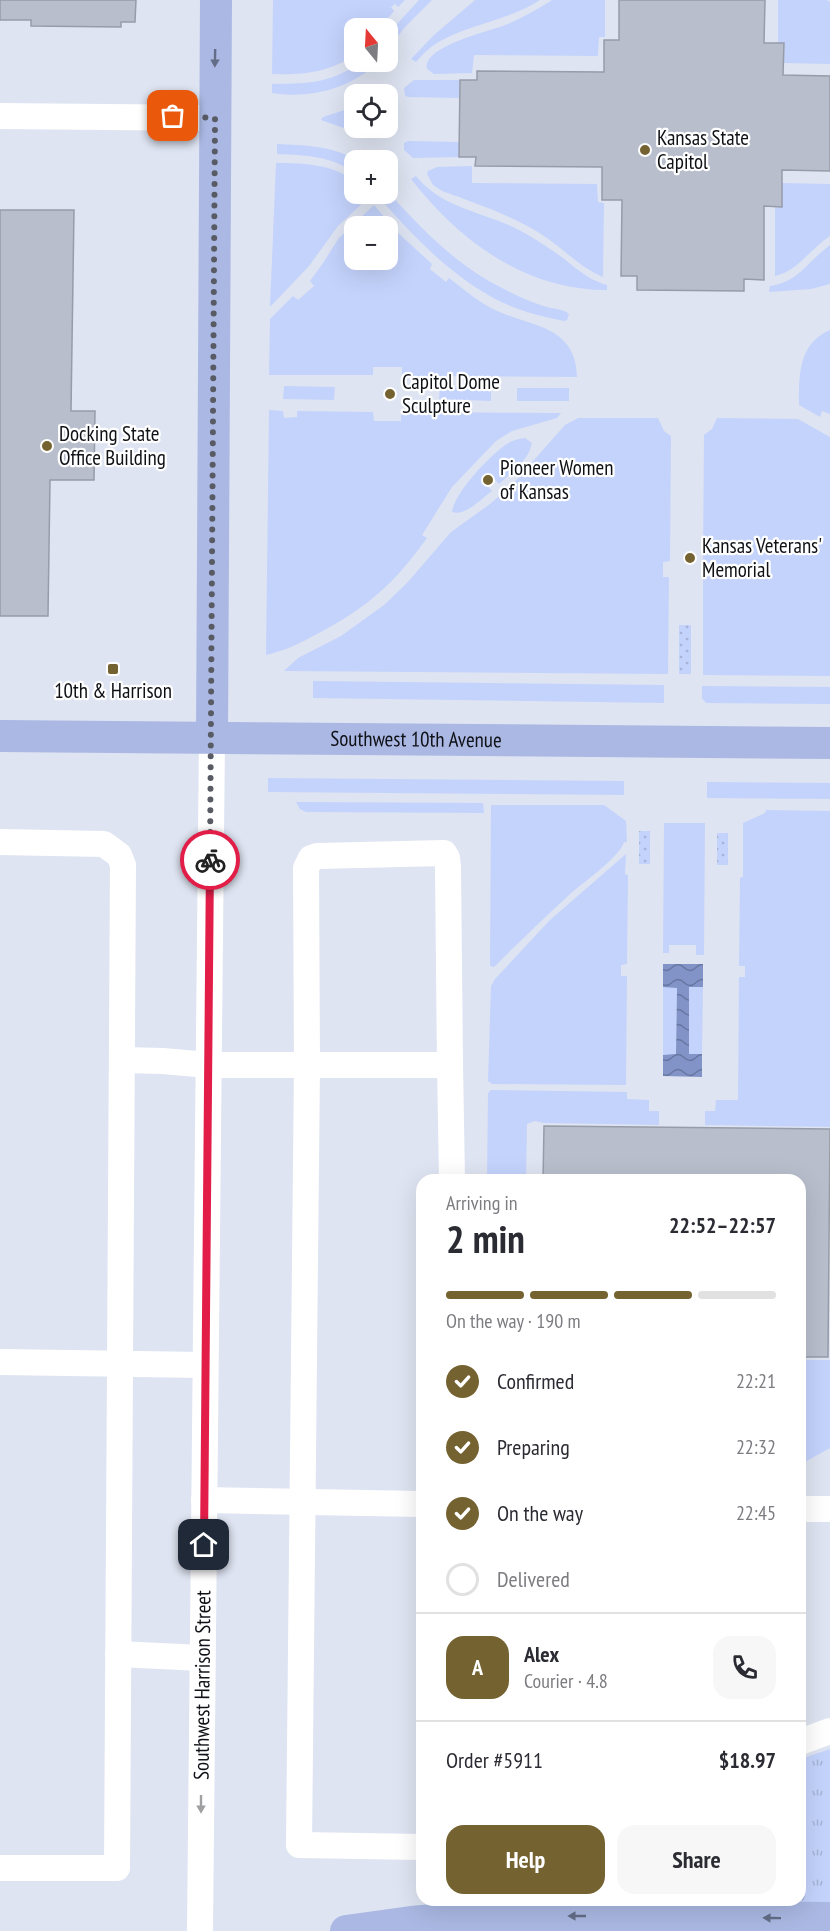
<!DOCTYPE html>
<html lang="en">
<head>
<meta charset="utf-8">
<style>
  :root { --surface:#fff; --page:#f7f7f7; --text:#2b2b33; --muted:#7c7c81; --line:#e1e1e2; --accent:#746230 }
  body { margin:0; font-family:"PT Sans Narrow",sans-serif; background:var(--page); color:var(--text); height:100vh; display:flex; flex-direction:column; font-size:22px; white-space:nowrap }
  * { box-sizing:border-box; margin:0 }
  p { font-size:20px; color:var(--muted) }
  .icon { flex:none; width:33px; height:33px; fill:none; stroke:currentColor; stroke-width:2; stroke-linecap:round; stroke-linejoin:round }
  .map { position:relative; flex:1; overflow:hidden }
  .panel { position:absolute; left:416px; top:1174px; width:390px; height:732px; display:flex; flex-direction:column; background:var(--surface); border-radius:18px; box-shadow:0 6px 24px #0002 }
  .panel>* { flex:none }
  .needle { width:39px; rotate:342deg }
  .controls { position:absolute; left:344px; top:18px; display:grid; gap:12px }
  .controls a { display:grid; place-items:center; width:54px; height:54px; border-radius:12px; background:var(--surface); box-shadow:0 6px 24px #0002; font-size:30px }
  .pin { position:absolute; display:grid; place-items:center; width:51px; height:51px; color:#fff; margin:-26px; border-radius:12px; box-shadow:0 3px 9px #0006 }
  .courier { position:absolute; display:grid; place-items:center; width:60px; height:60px; margin:-30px; border:4px solid #e11d48; border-radius:50%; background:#fff; color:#222; box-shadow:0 2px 8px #0007 }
  .head em { font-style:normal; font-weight:700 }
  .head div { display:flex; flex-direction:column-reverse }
  .head { display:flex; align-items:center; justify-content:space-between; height:102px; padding:0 30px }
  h1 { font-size:39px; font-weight:700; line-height:45px }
  .bar { display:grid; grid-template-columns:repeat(4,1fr); gap:9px 6px; align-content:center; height:72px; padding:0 30px }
  .bar i { height:8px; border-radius:4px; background:var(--line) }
  .bar .active { background:var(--accent) }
  .bar p { grid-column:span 4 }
  .line { display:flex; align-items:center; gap:15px; padding:0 30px; border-top:2px solid var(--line) }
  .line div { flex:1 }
  .round { display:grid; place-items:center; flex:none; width:63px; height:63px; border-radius:18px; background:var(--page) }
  ol { padding:0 30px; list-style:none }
  li { display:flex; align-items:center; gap:18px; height:66px }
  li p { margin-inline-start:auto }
  li .icon { padding:6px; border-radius:50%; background:var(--accent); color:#fff; stroke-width:4 }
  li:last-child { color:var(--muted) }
  li i { width:33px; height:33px; border:3px solid var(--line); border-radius:50% }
  .action { display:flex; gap:12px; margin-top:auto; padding:12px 30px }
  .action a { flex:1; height:69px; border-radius:18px; background:var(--accent); color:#fff; font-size:24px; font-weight:700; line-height:69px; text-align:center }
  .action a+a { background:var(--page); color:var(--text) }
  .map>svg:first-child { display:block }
  .grass { fill:#c4d3fc; fill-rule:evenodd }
  .park { fill:url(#park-tufts) }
  .garden { fill:url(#garden-dots) }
  .water { fill:url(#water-waves) }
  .building { fill:#b9becc; stroke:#979ca9; stroke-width:1.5 }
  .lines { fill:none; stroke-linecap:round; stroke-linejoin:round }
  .minor { stroke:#fff; stroke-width:26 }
  .major { stroke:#aab8e3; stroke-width:32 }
  .oneway { fill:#646d87 }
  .oneway2 { fill:#9fa0a2 }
  .done { stroke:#585b63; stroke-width:6; stroke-dasharray:0 10.8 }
  .route { stroke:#e11d48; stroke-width:8 }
  .poi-dot { fill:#746230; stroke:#fff; stroke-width:2 }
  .labels { text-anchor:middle; stroke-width:4.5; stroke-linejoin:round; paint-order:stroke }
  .poi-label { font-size:21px; fill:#0f1116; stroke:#fff; text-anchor:start }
  .street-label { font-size:21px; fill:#0f1116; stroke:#fff }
</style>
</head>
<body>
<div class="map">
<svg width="830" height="1931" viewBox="0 0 830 1931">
  <defs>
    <pattern id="park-tufts" width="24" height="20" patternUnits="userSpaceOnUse" patternTransform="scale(1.5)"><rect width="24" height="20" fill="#c4d3fc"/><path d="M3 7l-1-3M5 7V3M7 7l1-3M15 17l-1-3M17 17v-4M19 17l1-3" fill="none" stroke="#a7b4d7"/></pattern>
    <pattern id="garden-dots" width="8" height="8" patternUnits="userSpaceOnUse" patternTransform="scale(1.5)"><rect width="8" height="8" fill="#c4d3fc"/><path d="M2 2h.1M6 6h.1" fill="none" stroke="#a7b4d7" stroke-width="1.8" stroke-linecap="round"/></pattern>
    <pattern id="water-waves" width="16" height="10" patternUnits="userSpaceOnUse" patternTransform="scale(1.5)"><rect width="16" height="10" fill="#8193c7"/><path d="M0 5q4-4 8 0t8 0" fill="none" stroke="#6877a1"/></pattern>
  </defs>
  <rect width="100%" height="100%" fill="#dfe4f2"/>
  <!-- grass -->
  <g class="grass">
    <path d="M273 0H405L398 7 395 4 391 7 394 11 380 28H354L353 56C327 73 302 75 272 74Z"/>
    <polygon points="419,0 432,0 405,27 391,45 387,41 387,35"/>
    <path d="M475 0H540C508 21 469 24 437 43 429 48 422 55 416 62L411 59 434 35Z"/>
    <path d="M552 0H605V37H599L598 56 474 55 472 73 434 74 427 69C422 47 486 32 503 26 520 19 537 10 552 0Z"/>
    <polygon points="778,0 827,0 830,2 830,64 784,63 784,43 778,43"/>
    <path d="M362 62H378C351 89 309 99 272 93V84C311 83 328 84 362 62Z"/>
    <polygon points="414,80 460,80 459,98 409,97 405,96 404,88"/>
    <polygon points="354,107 354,128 357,130 355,132 321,120 323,117"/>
    <polygon points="408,141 459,142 459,157 413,158 404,150 404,143"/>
    <path d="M277 144C305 145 332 146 357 160H354V172C330 156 305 155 277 154Z"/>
    <path d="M276 163C302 163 333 164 354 181V194H364L368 198 338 226 309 266 270 307Z"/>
    <path d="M472 166V183L597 184 598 202 604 203 603 277C579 267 563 248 541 234 511 215 475 203 442 191L433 185 427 174 428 171 437 167Z"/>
    <path d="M416 176C442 209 486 212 521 231 532 237 543 244 553 251 573 264 583 278 607 285V290C526 290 460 242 411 179Z"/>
    <path d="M782 183 830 184V236C810 249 798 271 775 276V206H782Z"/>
    <path d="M391 195C424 232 459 267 504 289 518 296 532 303 547 307 555 309 563 309 569 314L567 320 564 321C539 316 512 309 490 296 449 273 414 237 383 202Z"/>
    <path d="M374 205 396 231 432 264 430 269 446 282 449 278C462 288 476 300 491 308 527 327 576 323 577 377L402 376V367H373V375H269L270 319 293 296 298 300 314 286 310 281 323 263 339 238ZM354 226H387V260H354Z"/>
    <path d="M830 245V284L811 289 769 292 770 286C799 282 808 261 830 245Z"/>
    <path d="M830 330V414L822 411 820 417 799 405C799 375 798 344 830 330Z"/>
    <polygon points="284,386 335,387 334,400 283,399"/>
    <polygon points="440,387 491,388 491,401 439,399"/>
    <rect x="517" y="388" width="52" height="13"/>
    <path d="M269 410 283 411 284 418 297 417V411L373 412 374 421H401V412L561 413 557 418 512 431 496 441 452 487 422 535 427 538C394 584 367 608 317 634 301 643 284 651 266 655Z"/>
    <polygon points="578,418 658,418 664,431 671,436 670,561 663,562 663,577 669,577 668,674 284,671 298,658 341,636 384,605 407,583 451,532 490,504 511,486 565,425"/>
    <polygon points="717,418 798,419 830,437 830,676 703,675 703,576 710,577 710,563 703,562 704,435 712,429"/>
    <path d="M525 438 532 443C529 460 511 473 499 484L489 473 482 480 492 491C482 498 465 517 452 512 454 493 491 454 507 444 512 440 518 439 525 438Z"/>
    <polygon points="313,681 664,685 664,703 313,698"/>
    <polygon points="702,686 830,687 830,704 706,703 702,698"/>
    <polygon points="268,778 624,781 624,795 268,792"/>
    <polygon points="707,782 830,783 830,799 707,798"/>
    <polygon points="296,802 483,803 484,813 306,812 300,809"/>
    <path d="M491 805H604L626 821 627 842H624C620 857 581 884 568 896 543 919 518 943 494 967L490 966Z"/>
    <polygon points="766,810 830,811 830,1127 705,1125 705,1111 715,1111 716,1100 738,1100 739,977 745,977 745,966 739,966 740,878 743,877 743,823 765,813"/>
    <polygon points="664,823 705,823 704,955 696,955 696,945 669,945 669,953 663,953"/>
    <polygon points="626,854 625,874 628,875 627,964 621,965 621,976 627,976 626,1085 492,1084 488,1081 491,986 495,979 550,920"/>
    <polygon points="663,987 677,987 676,1055 663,1055"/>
    <polygon points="689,987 703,987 702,1054 689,1055"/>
    <polygon points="491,1090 627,1092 627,1099 649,1100 649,1111 659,1111 659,1125 544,1123 535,1121 527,1124 526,1180 487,1180 488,1093"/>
    <polygon points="800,1360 830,1360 830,1448 805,1462 800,1462"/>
  </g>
  <!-- park -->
  <polygon class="park" points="830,1749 830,1905 766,1904 747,1901 800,1900 800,1759"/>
  <!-- garden -->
  <g class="garden">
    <rect x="679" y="625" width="12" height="49"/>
    <rect x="639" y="831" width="11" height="33"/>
    <rect x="717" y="833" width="11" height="32"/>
  </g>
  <!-- water -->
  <polygon class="water" points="663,964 703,964 703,987 689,987 689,1054 702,1054 702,1077 663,1076 663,1055 676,1054 677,988 663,987"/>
  <!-- building -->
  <g class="building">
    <polygon points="0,0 136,0 135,22 121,22 121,27 31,26 31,20 0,20"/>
    <polygon points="619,0 765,0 764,43 784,43 783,75 830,76 830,171 782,170 782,207 764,206 764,280 744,279 744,291 637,290 637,276 621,276 622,200 602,200 602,167 475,166 476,157 459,157 460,80 477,80 477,71 604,72 604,40 619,40"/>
    <polygon points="0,210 74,210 71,411 95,411 94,480 50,480 48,616 0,616"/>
    <polygon points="544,1126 830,1129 828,1357 800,1357 800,1180 543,1180"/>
  </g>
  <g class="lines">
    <!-- minor -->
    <g class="minor">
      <polyline points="0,116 215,118"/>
      <polyline points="0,842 104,844 119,855 123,865 117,1868 0,1868"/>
      <polyline points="122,1060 163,1061 208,1065 450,1065 452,1180"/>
      <polyline points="0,1362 205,1365"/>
      <polyline points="204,1500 422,1504"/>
      <polyline points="800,1509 830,1509"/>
      <polyline points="118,1654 202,1658"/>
      <polyline points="800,1742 830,1731"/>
      <polyline points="422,1847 299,1845 307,1065 306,868 311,858 317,856 444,853 447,858 448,867 450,1065"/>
      <path id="s1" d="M200 1931 212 737"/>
    </g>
    <!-- major -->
    <g class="major">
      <path id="s2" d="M0 736 830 743"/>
      <polyline points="212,737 216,0"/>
      <polyline points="346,1931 411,1922 491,1915 830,1918"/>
    </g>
  </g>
  <!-- one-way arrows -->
  <defs><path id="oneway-solid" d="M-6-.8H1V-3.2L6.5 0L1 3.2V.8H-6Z" transform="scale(1.5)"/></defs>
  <g class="oneway">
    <use href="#oneway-solid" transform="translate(215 58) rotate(91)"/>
    <use href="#oneway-solid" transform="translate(577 1916) rotate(-180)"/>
    <use href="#oneway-solid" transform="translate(772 1918) rotate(-179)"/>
  </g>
  <use class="oneway2" href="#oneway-solid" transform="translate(201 1804) rotate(90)"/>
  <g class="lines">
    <!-- done -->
    <polyline class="done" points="173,116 215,118 210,860"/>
    <!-- route -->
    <polyline class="route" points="204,1545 210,860"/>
  </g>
  <!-- markers -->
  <g class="poi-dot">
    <circle cx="645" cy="150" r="6"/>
    <circle cx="390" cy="394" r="6"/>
    <circle cx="47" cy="446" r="6"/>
    <circle cx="488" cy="480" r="6"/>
    <circle cx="690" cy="558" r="6"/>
    <rect x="107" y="663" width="12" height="12" rx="3"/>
  </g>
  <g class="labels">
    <!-- poi labels -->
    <g class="poi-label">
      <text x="657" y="145">Kansas State<tspan x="657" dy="24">Capitol</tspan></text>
      <text x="402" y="389">Capitol Dome<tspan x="402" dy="24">Sculpture</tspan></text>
      <text x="59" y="441">Docking State<tspan x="59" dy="24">Office Building</tspan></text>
      <text x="500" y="475">Pioneer Women<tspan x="500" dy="24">of Kansas</tspan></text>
      <text x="702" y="553">Kansas Veterans'<tspan x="702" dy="24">Memorial</tspan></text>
      <text x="113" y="698" text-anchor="middle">10th &amp; Harrison</text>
    </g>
    <!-- street labels -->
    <g class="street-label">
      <text dy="7" stroke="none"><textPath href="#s2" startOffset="416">Southwest 10th Avenue</textPath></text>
      <text dy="7" stroke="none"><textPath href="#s1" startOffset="246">Southwest Harrison Street</textPath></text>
    </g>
  </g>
</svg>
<div class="controls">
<a><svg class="needle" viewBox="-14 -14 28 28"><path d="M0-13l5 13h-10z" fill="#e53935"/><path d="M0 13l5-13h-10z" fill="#7c7c81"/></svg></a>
<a><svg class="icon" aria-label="locate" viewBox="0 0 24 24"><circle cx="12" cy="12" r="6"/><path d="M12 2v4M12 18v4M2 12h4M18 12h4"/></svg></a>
<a>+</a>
<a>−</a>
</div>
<div class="pin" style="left:173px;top:116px;background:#ea580c"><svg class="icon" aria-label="bag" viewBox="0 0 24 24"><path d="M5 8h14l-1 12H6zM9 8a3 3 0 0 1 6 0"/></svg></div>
<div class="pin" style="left:204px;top:1545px;background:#1f2937"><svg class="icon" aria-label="home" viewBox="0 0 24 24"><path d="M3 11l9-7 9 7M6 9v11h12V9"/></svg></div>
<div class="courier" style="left:210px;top:860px"><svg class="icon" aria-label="bike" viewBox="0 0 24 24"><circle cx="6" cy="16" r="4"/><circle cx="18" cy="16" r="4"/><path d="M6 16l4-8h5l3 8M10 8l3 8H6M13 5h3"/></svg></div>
<section class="panel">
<div class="head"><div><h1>2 min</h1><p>Arriving in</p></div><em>22:52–22:57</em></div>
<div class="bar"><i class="active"></i><i class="active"></i><i class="active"></i><i></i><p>On the way · 190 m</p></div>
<ol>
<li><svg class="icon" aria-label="check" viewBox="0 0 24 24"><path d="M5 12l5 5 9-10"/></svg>Confirmed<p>22:21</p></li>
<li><svg class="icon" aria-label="check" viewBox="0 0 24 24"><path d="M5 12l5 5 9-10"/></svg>Preparing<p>22:32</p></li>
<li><svg class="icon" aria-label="check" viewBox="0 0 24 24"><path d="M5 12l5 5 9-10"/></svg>On the way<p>22:45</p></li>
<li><i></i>Delivered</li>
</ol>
<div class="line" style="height:108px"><b class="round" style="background:var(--accent);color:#fff">A</b><div><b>Alex</b><p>Courier · 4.8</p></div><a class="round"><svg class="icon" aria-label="phone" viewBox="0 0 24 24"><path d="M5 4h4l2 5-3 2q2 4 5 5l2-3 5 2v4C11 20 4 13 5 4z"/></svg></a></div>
<div class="line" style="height:78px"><div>Order #5911</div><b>$18.97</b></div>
<div class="action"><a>Help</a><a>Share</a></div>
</section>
</div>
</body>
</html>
